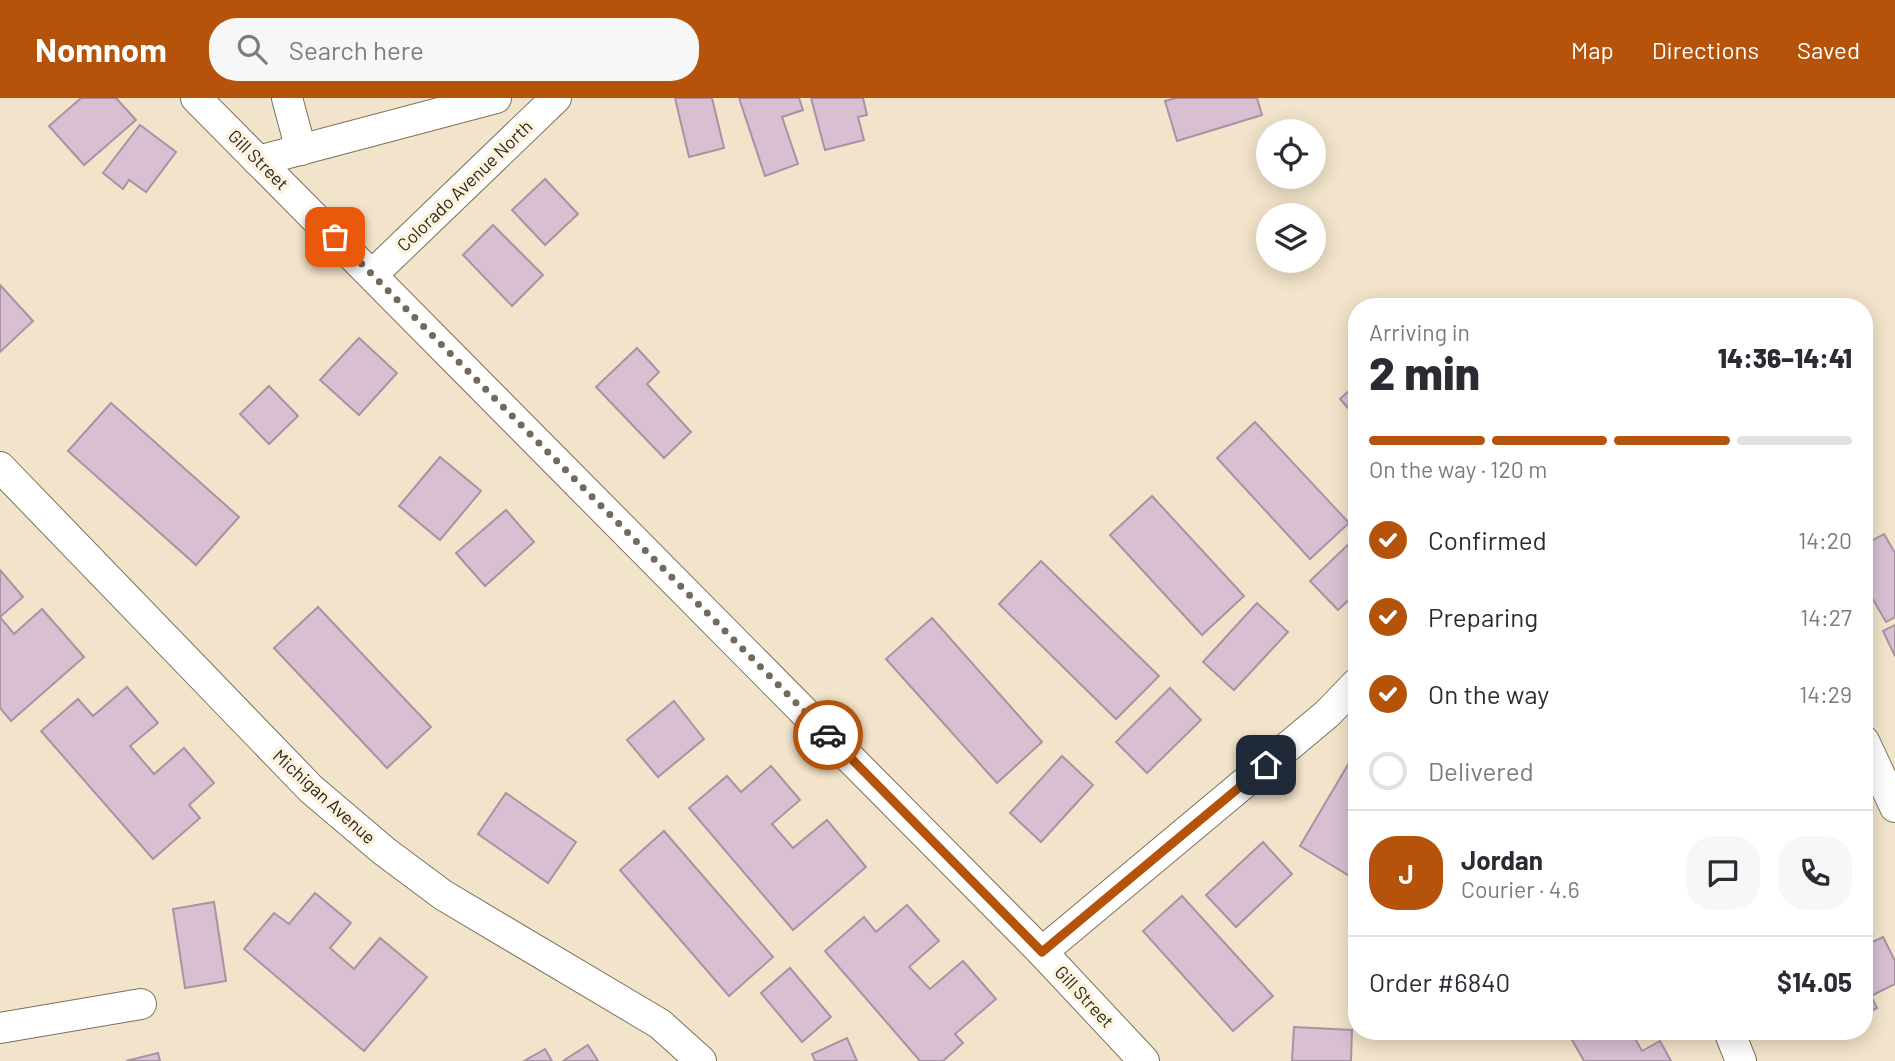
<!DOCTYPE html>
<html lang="en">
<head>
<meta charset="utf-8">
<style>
  :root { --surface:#fff; --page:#f7f7f7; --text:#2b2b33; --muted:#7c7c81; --line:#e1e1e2; --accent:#b45309 }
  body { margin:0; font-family:Barlow,sans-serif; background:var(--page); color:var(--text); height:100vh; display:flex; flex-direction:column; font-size:26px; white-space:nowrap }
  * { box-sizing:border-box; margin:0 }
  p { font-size:23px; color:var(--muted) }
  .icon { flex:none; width:38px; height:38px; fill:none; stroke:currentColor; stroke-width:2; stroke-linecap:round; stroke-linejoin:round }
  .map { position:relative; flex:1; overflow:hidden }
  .drawer { position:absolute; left:1348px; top:200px; width:525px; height:742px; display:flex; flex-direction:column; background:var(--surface); border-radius:28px; box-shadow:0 4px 18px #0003 }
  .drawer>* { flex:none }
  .fabs { position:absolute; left:1256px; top:21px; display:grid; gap:14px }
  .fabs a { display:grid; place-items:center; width:70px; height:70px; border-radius:50%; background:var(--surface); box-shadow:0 4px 18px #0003; font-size:35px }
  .pin { position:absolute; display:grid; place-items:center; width:60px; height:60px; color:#fff; margin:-30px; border-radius:14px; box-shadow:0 4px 10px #0006 }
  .courier { position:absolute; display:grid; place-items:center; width:70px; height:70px; margin:-35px; border:5px solid #b45309; border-radius:50%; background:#fff; color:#222; box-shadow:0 2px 9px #0007 }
  .overview em { font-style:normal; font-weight:800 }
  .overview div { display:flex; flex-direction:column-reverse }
  .overview { display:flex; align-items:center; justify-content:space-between; height:119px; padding:0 21px }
  h1 { font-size:46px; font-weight:800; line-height:52px }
  .bar { display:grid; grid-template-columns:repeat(4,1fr); gap:10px 7px; align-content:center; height:84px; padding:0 21px }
  .bar i { height:9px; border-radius:5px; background:var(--line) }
  .bar .current { background:var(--accent) }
  .bar p { grid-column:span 4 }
  .line { display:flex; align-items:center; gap:18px; padding:0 21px; border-top:2px solid var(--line) }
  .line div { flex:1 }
  .round { display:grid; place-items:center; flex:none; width:74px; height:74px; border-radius:28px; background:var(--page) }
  ol { padding:0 21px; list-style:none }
  li { display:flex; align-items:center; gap:21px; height:77px }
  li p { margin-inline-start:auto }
  li .icon { padding:7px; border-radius:50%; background:var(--accent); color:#fff; stroke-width:4 }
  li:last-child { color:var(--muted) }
  li i { width:38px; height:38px; border:4px solid var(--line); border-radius:50% }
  header { display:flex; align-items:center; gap:42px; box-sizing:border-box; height:98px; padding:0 35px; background:var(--accent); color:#fff }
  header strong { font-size:33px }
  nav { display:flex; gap:38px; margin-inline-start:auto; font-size:24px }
  .search { width:490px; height:63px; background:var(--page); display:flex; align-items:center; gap:18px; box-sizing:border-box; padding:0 24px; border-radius:28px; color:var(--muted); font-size:26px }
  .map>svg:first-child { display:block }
  .building { fill:#d8c0d2; stroke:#a992a4; stroke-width:2 }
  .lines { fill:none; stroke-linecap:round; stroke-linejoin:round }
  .minor-casing { stroke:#7d715a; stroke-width:32 }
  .minor { stroke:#fff; stroke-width:30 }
  .done { stroke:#726a5a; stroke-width:7; stroke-dasharray:0 12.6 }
  .route { stroke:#b45309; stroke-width:9 }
  .labels { text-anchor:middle; stroke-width:7; stroke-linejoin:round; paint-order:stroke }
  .street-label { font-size:18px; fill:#2d281e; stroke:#fdf2dd }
</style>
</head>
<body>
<header>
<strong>Nomnom</strong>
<div class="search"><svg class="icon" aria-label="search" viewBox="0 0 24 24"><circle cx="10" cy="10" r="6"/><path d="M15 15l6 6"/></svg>Search here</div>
<nav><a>Map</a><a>Directions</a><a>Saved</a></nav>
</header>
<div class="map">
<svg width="1895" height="963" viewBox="0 0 1895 963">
  <rect width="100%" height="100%" fill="#f2e4ca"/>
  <!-- building -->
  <g class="building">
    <polygon points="81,0 116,0 136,22 84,67 49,28"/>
    <polygon points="675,0 712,0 724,50 689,59"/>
    <polygon points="739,0 799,0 803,12 782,19 798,66 765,78"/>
    <polygon points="811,0 863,0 867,17 858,19 864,42 825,52"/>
    <polygon points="1176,0 1257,0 1262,17 1177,43 1165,3"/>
    <polygon points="140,27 176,54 146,94 129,82 123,91 103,75"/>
    <polygon points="545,81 578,116 545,147 512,112"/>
    <polygon points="493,127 543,177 512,208 463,157"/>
    <polygon points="0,187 33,223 0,254"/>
    <polygon points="359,240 397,275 359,317 320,282"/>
    <polygon points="637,250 659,274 647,286 691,334 664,360 596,289"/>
    <polygon points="1356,286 1356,319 1340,301"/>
    <polygon points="269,288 298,318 269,346 240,316"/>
    <polygon points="111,305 239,419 196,467 68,353"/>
    <polygon points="1255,324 1349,425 1310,461 1217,360"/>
    <polygon points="440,359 481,393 440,442 399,408"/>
    <polygon points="1152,398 1244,498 1202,537 1110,437"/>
    <polygon points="506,412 534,444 485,488 456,455"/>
    <polygon points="1884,436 1895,455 1895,519 1886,524 1864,486 1864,447"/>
    <polygon points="1356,439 1356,495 1338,512 1310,483"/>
    <polygon points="1041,463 1159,578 1116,621 999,506"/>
    <polygon points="0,472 23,499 0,519"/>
    <polygon points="1257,505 1288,534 1234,592 1203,564"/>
    <polygon points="318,509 431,629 387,670 274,550"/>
    <polygon points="42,511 84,559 11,623 0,610 0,519 14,536"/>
    <polygon points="932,520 1042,644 997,685 886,561"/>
    <polygon points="1895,527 1895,558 1883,533"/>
    <polygon points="127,589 158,625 130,648 154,676 184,650 214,685 189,707 200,720 153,761 41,633 78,601 93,618"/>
    <polygon points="1170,590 1201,622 1147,675 1116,644"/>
    <polygon points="674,603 704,641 658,679 627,642"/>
    <polygon points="1356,653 1356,762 1348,777 1300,748"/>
    <polygon points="1062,658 1093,687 1041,744 1010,715"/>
    <polygon points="771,668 800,702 772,726 793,750 827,722 866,769 793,832 689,710 727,678 741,694"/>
    <polygon points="506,695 576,744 548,785 478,736"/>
    <polygon points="664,733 773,859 729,898 620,772"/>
    <polygon points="1263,744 1292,776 1236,829 1206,797"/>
    <polygon points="315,795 351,825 330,850 354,871 380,840 427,879 364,953 244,851 274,815 289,826"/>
    <polygon points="1182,798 1273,898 1233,933 1143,833"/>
    <polygon points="214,804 226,883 185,890 173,811"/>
    <polygon points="907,807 939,843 909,869 930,891 963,863 996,901 955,936 963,945 943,963 920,963 825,853 864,819 876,834"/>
    <polygon points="1883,839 1895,863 1895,886 1871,898 1877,910 1864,917 1864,848"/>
    <polygon points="790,870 831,919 802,944 761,895"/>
    <polygon points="1294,929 1352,932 1351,963 1292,963"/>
    <polygon points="1400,933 1455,933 1455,941 1400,939"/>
    <polygon points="1567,933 1631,933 1642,953 1660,943 1671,963 1584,963"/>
    <polygon points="847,940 857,963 815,963 812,956"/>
    <polygon points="588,947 598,963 563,963"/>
    <polygon points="545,951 552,963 524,963"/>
    <polygon points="158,955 160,963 126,963"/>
  </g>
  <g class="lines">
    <!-- minor casing -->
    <g class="minor-casing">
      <g id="minor">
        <polyline points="196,0 1042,854 1144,963"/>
        <polyline points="287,0 301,52"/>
        <polyline points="258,63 496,0"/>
        <polyline points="373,176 556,0"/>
        <polyline points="0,369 311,691 384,753 443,797 660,926 701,963"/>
        <polyline points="1864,643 1895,709"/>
        <polyline points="1042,854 1327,616 1356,586"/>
        <polyline points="0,930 141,906"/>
        <polyline points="1729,933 1741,963"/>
      </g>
    </g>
    <!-- minor -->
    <use href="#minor" class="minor"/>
  </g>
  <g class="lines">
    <!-- done -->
    <polyline class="done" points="335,139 828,637"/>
    <!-- route -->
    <polyline class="route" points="828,637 1042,854 1266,667"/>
  </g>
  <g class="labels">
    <!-- street labels -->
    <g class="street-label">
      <text transform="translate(258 62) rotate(45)" y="6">Gill Street</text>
      <text transform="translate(465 88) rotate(-44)" y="6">Colorado Avenue North</text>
      <text transform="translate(324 699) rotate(42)" y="6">Michigan Avenue</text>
      <text transform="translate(1084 899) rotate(47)" y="6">Gill Street</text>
    </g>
  </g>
</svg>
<div class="fabs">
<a><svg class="icon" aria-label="locate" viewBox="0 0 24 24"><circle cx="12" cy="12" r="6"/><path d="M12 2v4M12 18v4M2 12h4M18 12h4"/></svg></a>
<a><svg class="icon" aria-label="layers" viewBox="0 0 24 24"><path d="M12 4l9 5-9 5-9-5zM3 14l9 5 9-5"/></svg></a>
</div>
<div class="pin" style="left:335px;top:139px;background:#ea580c"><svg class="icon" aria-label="bag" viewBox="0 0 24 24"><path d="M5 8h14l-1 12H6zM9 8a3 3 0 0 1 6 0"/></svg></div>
<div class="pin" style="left:1266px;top:667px;background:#1f2937"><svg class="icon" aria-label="home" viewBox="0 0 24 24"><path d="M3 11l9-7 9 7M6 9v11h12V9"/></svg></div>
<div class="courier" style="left:828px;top:637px"><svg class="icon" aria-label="car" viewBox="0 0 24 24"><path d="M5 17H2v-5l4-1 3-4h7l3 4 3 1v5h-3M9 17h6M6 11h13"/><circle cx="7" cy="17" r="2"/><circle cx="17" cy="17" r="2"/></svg></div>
<section class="drawer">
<div class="overview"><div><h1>2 min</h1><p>Arriving in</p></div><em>14:36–14:41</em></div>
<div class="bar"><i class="current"></i><i class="current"></i><i class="current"></i><i></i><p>On the way · 120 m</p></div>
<ol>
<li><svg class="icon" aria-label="check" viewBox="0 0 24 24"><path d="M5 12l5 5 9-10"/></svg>Confirmed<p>14:20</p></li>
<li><svg class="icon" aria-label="check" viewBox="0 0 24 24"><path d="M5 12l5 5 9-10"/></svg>Preparing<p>14:27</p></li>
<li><svg class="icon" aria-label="check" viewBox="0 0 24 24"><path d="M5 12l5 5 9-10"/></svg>On the way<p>14:29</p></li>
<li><i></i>Delivered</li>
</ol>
<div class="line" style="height:126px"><b class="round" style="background:var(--accent);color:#fff">J</b><div><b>Jordan</b><p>Courier · 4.6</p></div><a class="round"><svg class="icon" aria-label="chat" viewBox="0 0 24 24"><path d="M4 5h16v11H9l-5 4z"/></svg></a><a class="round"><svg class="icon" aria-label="phone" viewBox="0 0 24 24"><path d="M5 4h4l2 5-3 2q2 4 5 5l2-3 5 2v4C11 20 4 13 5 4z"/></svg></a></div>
<div class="line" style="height:91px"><div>Order #6840</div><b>$14.05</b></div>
</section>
</div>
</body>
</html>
